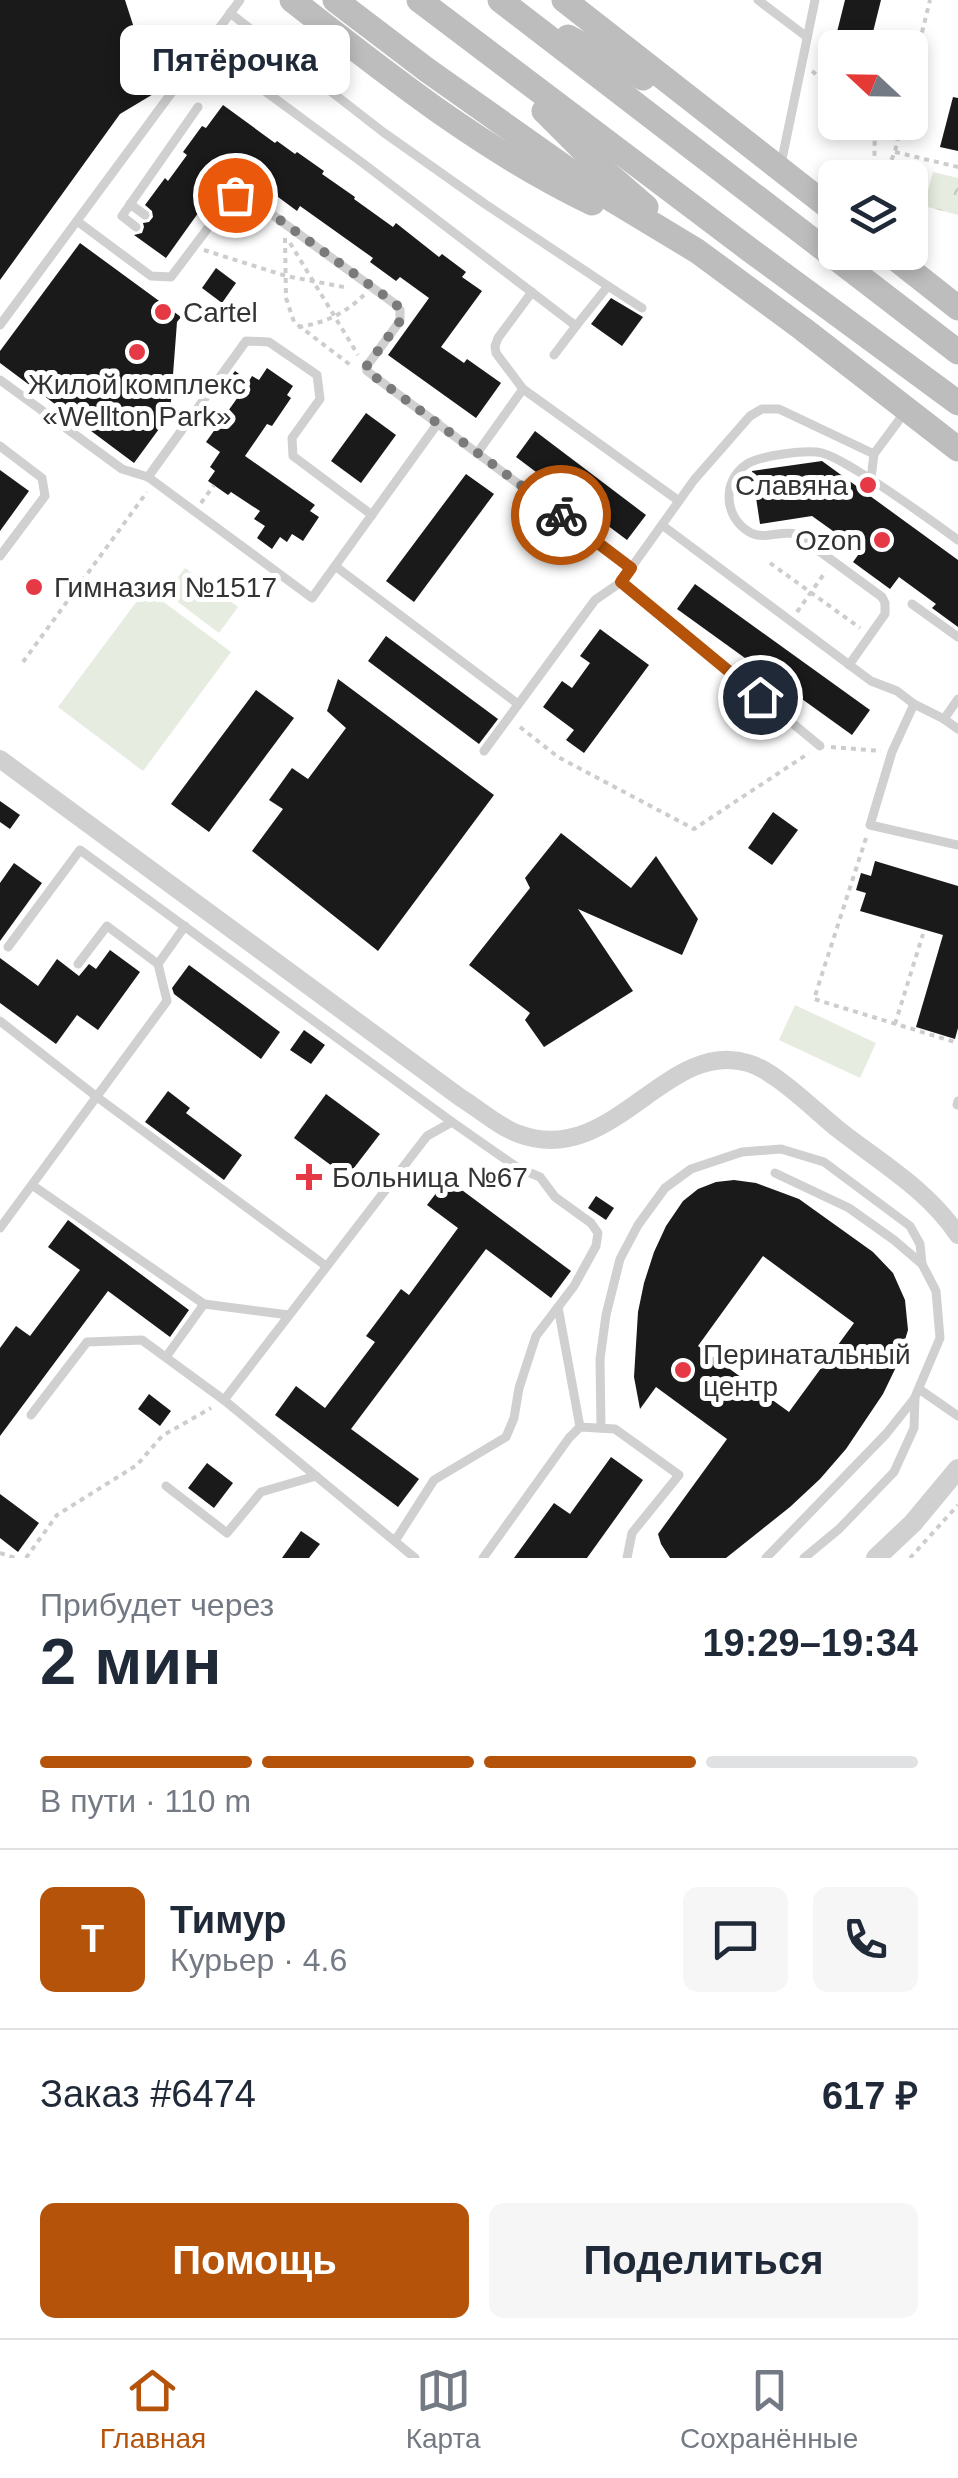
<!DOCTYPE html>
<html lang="ru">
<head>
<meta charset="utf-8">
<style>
  :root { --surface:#fff; --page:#f6f6f7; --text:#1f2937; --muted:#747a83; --line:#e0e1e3; --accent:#b45309 }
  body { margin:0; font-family:Arial,sans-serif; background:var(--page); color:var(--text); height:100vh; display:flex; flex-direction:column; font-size:38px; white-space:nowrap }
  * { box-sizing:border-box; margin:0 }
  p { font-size:32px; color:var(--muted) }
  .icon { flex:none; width:55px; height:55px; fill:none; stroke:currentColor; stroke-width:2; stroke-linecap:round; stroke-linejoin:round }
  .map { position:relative; height:1558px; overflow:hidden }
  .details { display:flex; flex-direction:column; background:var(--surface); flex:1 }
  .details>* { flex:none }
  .needle { width:65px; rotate:292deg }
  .buttons { position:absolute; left:818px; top:30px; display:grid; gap:20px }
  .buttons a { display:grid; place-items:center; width:110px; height:110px; border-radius:15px; background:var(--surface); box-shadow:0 5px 15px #0003; font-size:50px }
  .pin { position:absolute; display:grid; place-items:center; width:85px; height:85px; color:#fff; margin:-42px; border:5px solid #fff; border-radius:50%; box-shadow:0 2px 10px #0007 }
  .courier { position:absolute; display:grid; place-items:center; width:100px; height:100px; margin:-50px; border:8px solid #b45309; border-radius:50%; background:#fff; color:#222; box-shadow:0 2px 12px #0007 }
  .bubble { position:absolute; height:70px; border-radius:15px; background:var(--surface); box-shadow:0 5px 15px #0003; font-size:32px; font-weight:600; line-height:70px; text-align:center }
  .summary em { font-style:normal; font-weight:600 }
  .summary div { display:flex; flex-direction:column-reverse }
  .summary { display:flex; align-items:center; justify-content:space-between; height:170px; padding:0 40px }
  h1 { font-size:65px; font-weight:600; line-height:75px }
  .bar { display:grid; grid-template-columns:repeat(4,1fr); gap:15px 10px; align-content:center; height:120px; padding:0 40px }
  .bar i { height:12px; border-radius:8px; background:var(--line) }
  .bar .current { background:var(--accent) }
  .bar p { grid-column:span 4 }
  .line { display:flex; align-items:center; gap:25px; padding:0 40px; border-top:2px solid var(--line) }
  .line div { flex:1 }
  .round { display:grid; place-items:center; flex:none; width:105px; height:105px; border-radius:15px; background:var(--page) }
  .primary-button { display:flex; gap:20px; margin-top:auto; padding:20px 40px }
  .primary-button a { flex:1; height:115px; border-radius:15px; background:var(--accent); color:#fff; font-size:40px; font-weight:600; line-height:115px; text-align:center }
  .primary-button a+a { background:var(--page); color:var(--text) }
  .tabs { display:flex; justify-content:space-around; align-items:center; height:140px; border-top:2px solid var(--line); background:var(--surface); font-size:28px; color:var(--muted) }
  .tabs a { display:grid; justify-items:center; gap:5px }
  .tabs .current { color:var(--accent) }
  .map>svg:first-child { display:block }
  .green { fill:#e6ecdf }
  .park { fill:url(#park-crowns) }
  .building { fill:#1a1a1a; fill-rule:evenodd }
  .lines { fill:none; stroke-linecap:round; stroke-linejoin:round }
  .path { stroke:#cdcdcd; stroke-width:4; stroke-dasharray:5 5; stroke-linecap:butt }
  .service { stroke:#d0d0d0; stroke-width:9 }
  .minor { stroke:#d0d0d0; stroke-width:18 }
  .tertiary { stroke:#d0d0d0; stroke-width:20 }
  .secondary { stroke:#bdbdbd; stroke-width:25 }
  .done { stroke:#7a7a7a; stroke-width:10; stroke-dasharray:0 18 }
  .route { stroke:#b45309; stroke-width:12 }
  .poi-dot { fill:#e63946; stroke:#fff; stroke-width:4 }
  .labels { text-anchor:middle; stroke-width:10; stroke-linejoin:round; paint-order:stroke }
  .poi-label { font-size:28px; fill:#333; stroke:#fff; text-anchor:start }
</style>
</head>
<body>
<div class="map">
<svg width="958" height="1558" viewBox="0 0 958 1558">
  <defs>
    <pattern id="park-crowns" width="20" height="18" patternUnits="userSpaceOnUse" patternTransform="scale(2.5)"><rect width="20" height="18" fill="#e6ecdf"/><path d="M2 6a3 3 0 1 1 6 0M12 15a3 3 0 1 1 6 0" fill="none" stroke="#c6cbc0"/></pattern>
  </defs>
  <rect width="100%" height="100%" fill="#fff"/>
  <!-- green -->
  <g class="green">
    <polygon points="185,568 238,607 219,633 166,593"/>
    <polygon points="146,589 231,652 143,771 58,707"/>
    <polygon points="795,1005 876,1043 860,1078 779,1040"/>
  </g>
  <!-- park -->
  <polygon class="park" points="933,172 958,178 958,215 924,206"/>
  <!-- building -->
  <g class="building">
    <polygon points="0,0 125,0 155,93 120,114 0,280"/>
    <polygon points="845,0 881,0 869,48 833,48"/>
    <polygon points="953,97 958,98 958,151 940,147"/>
    <polygon points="223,105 275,143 277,141 295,154 297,152 324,171 322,174 355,197 354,199 393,227 396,223 439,257 442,254 466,272 462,277 482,291 441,347 464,363 467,359 501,383 476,418 388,355 429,298 400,277 396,281 370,262 373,258 300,206 297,211 270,191 274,187 236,160 166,258 134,235 142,233 144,227 143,223 149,222 153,217 152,211 145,205 165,178 168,181 187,155 183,152 202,126 206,128"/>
    <polygon points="80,243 181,317 177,322 170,414 134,463 0,363 0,351"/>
    <polygon points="216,268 236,283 222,303 202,288"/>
    <polygon points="611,298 643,317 622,346 591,324"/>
    <polygon points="267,368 293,386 287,395 291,398 272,426 267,424 245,456 315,505 310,511 319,517 303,541 292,534 287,542 280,537 272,549 257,538 265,526 254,519 260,511 231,492 228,495 208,481 215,471 210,467 220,452 206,442 238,397 223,387 235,371 249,381 252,376 259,380"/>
    <polygon points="366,413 396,435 361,483 331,461"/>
    <polygon points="535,431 646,515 627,540 516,457"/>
    <polygon points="822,461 958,560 958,627 932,608 936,604 899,577 890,589 853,562 861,551 812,516 760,524 752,471"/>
    <polygon points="0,470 29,491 0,531"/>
    <polygon points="466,474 494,494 414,602 386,581"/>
    <polygon points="695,584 870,710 852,735 677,609"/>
    <polygon points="600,629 649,665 584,753 566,740 574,730 543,707 562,681 572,688 590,663 580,656"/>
    <polygon points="386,636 498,719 479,744 368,661"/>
    <polygon points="338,679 494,795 378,951 252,851 283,809 269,800 292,768 308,779 346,728 327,711"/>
    <polygon points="256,690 294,718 209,832 171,804"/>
    <polygon points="0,801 20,815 10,829 0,822"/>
    <polygon points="773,812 798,830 772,865 748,848"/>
    <polygon points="561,833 631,888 656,856 698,919 682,955 578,909 633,991 544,1047 525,1020 530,1013 469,965 530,888 525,878"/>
    <polygon points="875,861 958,886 958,1028 955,1039 916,1027 943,935 860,911 866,893 856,890 861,873 871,876"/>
    <polygon points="14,863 42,883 0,941 0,883"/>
    <polygon points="110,950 140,972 98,1030 77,1015 56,1044 0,1003 0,958 38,986 57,959 79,976 89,964 96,969"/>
    <polygon points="189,965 280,1032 261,1059 174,994 172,988"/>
    <polygon points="304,1030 325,1045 311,1064 290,1050"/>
    <polygon points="168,1091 190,1108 186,1113 242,1155 224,1180 145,1122"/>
    <polygon points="326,1094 380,1134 347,1177 294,1138"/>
    <polygon points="447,1179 571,1271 551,1298 486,1249 351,1429 419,1479 398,1507 275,1415 296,1386 325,1408 375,1342 366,1336 384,1312 401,1289 409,1295 458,1228 427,1205"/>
    <path d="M734 1180 756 1183 799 1199 873 1252 893 1273 905 1300 908 1330 898 1363 883 1394 846 1449 820 1479 790 1507 726 1558H670L661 1544 658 1534 727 1439 656 1387 640 1409 634 1377 638 1312 644 1283 654 1252 666 1226 683 1201 698 1189 716 1182ZM763 1256 854 1323 789 1412 698 1346Z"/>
    <polygon points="596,1196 614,1208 606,1220 588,1208"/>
    <polygon points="68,1220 189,1310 170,1337 108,1291 0,1436 0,1348 16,1326 30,1336 80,1270 48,1247"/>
    <polygon points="149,1394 171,1411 160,1426 138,1409"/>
    <polygon points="611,1457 643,1480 587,1558 514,1558 554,1503 570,1514"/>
    <polygon points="207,1463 233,1483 214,1508 188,1488"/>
    <polygon points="0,1494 39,1523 18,1552 0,1538"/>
    <polygon points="301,1531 320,1544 309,1558 282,1558"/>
  </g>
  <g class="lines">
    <!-- path -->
    <g class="path">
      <polyline points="820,40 834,44"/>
      <polyline points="812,71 835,91"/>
      <polyline points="910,81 930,0"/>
      <polyline points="872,122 875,125 874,178"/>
      <polyline points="895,152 958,167"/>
      <polyline points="883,178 895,152 901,122"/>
      <polyline points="285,238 286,298 294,322 353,367"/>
      <polyline points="290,243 358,355"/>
      <polyline points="204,250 286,276 349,288"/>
      <path d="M298 327C325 323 344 314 364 295"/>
      <polyline points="191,379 201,386"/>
      <polyline points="201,503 214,485"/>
      <polyline points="770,563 860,628"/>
      <polyline points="797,612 826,571"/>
      <polyline points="23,662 147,492"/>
      <polyline points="520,727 558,757 694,829 809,753"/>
      <polyline points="831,747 881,751"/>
      <polyline points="866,838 814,999 958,1043"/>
      <polyline points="895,1024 923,934"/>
      <polyline points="0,1553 15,1558"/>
      <polyline points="26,1558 57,1515 137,1465 162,1436 211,1408"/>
      <polyline points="910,1558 958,1505"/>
    </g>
    <!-- service -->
    <g class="service">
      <polyline points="758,0 807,37"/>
      <polyline points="205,47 364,164 576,326 608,286 485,204 383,132 230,13"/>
      <polyline points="781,164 815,0"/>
      <polyline points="130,204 145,215"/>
      <polyline points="77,221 151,276 171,277 229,200 241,194 248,197 395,304 400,310 400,321 366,367 367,371 631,568"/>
      <polyline points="136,227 122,216 198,107"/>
      <polyline points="608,286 642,308"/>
      <polyline points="532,292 498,338 495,346 496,353 523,389 679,501"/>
      <polyline points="0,325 240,0"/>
      <polyline points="554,355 576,326"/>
      <polyline points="0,380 122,469 148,477 312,598 438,423"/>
      <polyline points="0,446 42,478 45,496 0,556"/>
      <polyline points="478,452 523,389"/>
      <polyline points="148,477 246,341 269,342 317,375 320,399 292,438 293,456 372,515"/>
      <polyline points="871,479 874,454 905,412"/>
      <polyline points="662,525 871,681 897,691 914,704 944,719 958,729"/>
      <polyline points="335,566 518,704"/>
      <polyline points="621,582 694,480 750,416 762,409 779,409 874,454"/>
      <polyline points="912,604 958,637"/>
      <path d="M849 665 885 614V603L882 597 796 534C781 530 765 540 751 533 724 519 721 481 747 464 759 456 807 449 822 453 834 456 845 464 856 470 891 491 925 516 958 540"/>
      <polyline points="914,704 892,752 870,825 958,845"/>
      <polyline points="944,719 958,699"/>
      <polyline points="484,751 595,600 621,582 820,746"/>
      <polyline points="8,947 80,850 452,1122"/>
      <polyline points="78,964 107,926 158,964"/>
      <polyline points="0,1021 97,1097 326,1266"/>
      <polyline points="957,1105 958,1101"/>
      <polyline points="775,1173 849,1208 894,1240 922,1264"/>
      <polyline points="32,1185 204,1304"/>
      <polyline points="0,1228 167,1001 158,964 185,926"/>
      <polyline points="558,1307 580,1427"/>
      <polyline points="166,1357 204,1304 289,1315"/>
      <polyline points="919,1389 958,1416"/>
      <polyline points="31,1415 87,1342 142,1340 224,1400"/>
      <polyline points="601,1428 600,1359 606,1315 620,1259 638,1225 665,1188 691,1169 742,1152 781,1149 824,1162 910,1226 920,1244 922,1264 936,1291 940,1338 915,1397 914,1428 894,1472 839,1529 804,1558"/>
      <polyline points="166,1486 227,1533 261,1492 316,1476"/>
      <polyline points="395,1541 434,1480 506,1437 514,1418 519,1388 536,1336 574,1286 596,1246 598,1233 591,1223 555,1197 540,1177 518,1168 452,1122 427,1136 224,1400 415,1558"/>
      <polyline points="483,1558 569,1438 580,1427 615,1429 679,1475 632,1533 627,1558"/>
      <polyline points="766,1558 886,1434 914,1399"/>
    </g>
    <!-- minor -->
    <path class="minor" d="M0 759 461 1098C479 1109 499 1127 519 1134 612 1169 666 1038 748 1063 776 1071 815 1111 839 1130 881 1163 928 1190 958 1235"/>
    <!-- tertiary -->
    <polyline class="tertiary" points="876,1558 913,1523 958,1469"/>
    <!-- secondary -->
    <g class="secondary">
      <path d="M292 0C389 75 480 149 592 203"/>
      <polyline points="335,0 427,70 601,193 697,251 803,329 958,449"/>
      <polyline points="419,0 750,250 958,403"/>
      <polyline points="500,0 958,352"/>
      <polyline points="564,0 835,212"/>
      <polyline points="568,37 643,78"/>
      <polyline points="544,111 601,168 646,207"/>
      <polyline points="887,252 958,308"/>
    </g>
  </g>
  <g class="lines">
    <!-- done -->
    <polyline class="done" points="235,195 241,194 248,197 396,304 400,310 400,321 366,367 367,371 561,515"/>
    <!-- route -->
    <polyline class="route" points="561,515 631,568 621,582 760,697"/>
  </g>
  <!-- markers -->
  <g class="poi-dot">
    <circle cx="163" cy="312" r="10"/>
    <circle cx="137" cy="352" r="10"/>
    <circle cx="868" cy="485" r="10"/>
    <circle cx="882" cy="540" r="10"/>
    <circle cx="34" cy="587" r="10"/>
    <path d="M304 1162h10v10h10v10h-10v10h-10v-10h-10v-10h10z"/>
    <circle cx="683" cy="1370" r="10"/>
  </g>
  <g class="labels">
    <!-- poi labels -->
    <g class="poi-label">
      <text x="183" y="322">Cartel</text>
      <text x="137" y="394" text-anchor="middle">Жилой комплекс<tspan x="137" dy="32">«Wellton Park»</tspan></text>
      <text x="848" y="495" text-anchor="end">Славяна</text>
      <text x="862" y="550" text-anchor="end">Ozon</text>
      <text x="54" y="597">Гимназия №1517</text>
      <text x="332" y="1187">Больница №67</text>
      <text x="703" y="1364">Перинатальный<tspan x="703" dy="32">центр</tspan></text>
    </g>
  </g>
</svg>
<div class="buttons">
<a><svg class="needle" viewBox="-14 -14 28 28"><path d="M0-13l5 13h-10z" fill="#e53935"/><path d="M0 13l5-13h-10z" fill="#747a83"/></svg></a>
<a><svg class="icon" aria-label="layers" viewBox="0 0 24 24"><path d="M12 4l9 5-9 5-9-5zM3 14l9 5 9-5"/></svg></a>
</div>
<div class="pin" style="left:235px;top:195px;background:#ea580c"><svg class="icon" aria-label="bag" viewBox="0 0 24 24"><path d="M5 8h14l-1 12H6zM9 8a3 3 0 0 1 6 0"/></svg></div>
<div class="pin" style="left:760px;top:697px;background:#1f2937"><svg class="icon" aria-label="home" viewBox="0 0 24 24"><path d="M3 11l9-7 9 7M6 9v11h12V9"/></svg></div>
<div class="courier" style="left:561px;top:515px"><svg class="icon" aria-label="bike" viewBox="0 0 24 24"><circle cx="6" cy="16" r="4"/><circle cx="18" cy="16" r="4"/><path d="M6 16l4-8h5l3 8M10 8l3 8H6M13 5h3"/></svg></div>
<div class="bubble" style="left:120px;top:25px;width:230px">Пятёрочка</div>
</div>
<section class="details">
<div class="summary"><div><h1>2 мин</h1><p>Прибудет через</p></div><em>19:29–19:34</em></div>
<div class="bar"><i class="current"></i><i class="current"></i><i class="current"></i><i></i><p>В пути · 110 m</p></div>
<div class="line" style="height:180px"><b class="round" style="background:var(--accent);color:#fff">Т</b><div><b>Тимур</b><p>Курьер · 4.6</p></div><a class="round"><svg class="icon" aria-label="chat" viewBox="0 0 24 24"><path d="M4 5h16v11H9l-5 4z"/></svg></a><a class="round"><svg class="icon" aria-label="phone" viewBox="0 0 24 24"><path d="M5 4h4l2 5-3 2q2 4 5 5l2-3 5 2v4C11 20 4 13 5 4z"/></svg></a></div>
<div class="line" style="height:130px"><div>Заказ #6474</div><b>617 ₽</b></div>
<div class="primary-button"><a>Помощь</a><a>Поделиться</a></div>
</section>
<nav class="tabs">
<a class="current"><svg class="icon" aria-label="home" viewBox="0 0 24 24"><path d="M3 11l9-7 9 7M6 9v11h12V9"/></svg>Главная</a>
<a><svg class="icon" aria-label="map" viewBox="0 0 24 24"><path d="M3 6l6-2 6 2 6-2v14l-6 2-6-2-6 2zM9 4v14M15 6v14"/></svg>Карта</a>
<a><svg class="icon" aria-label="saved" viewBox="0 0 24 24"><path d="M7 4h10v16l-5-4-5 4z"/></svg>Сохранённые</a>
</nav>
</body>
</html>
